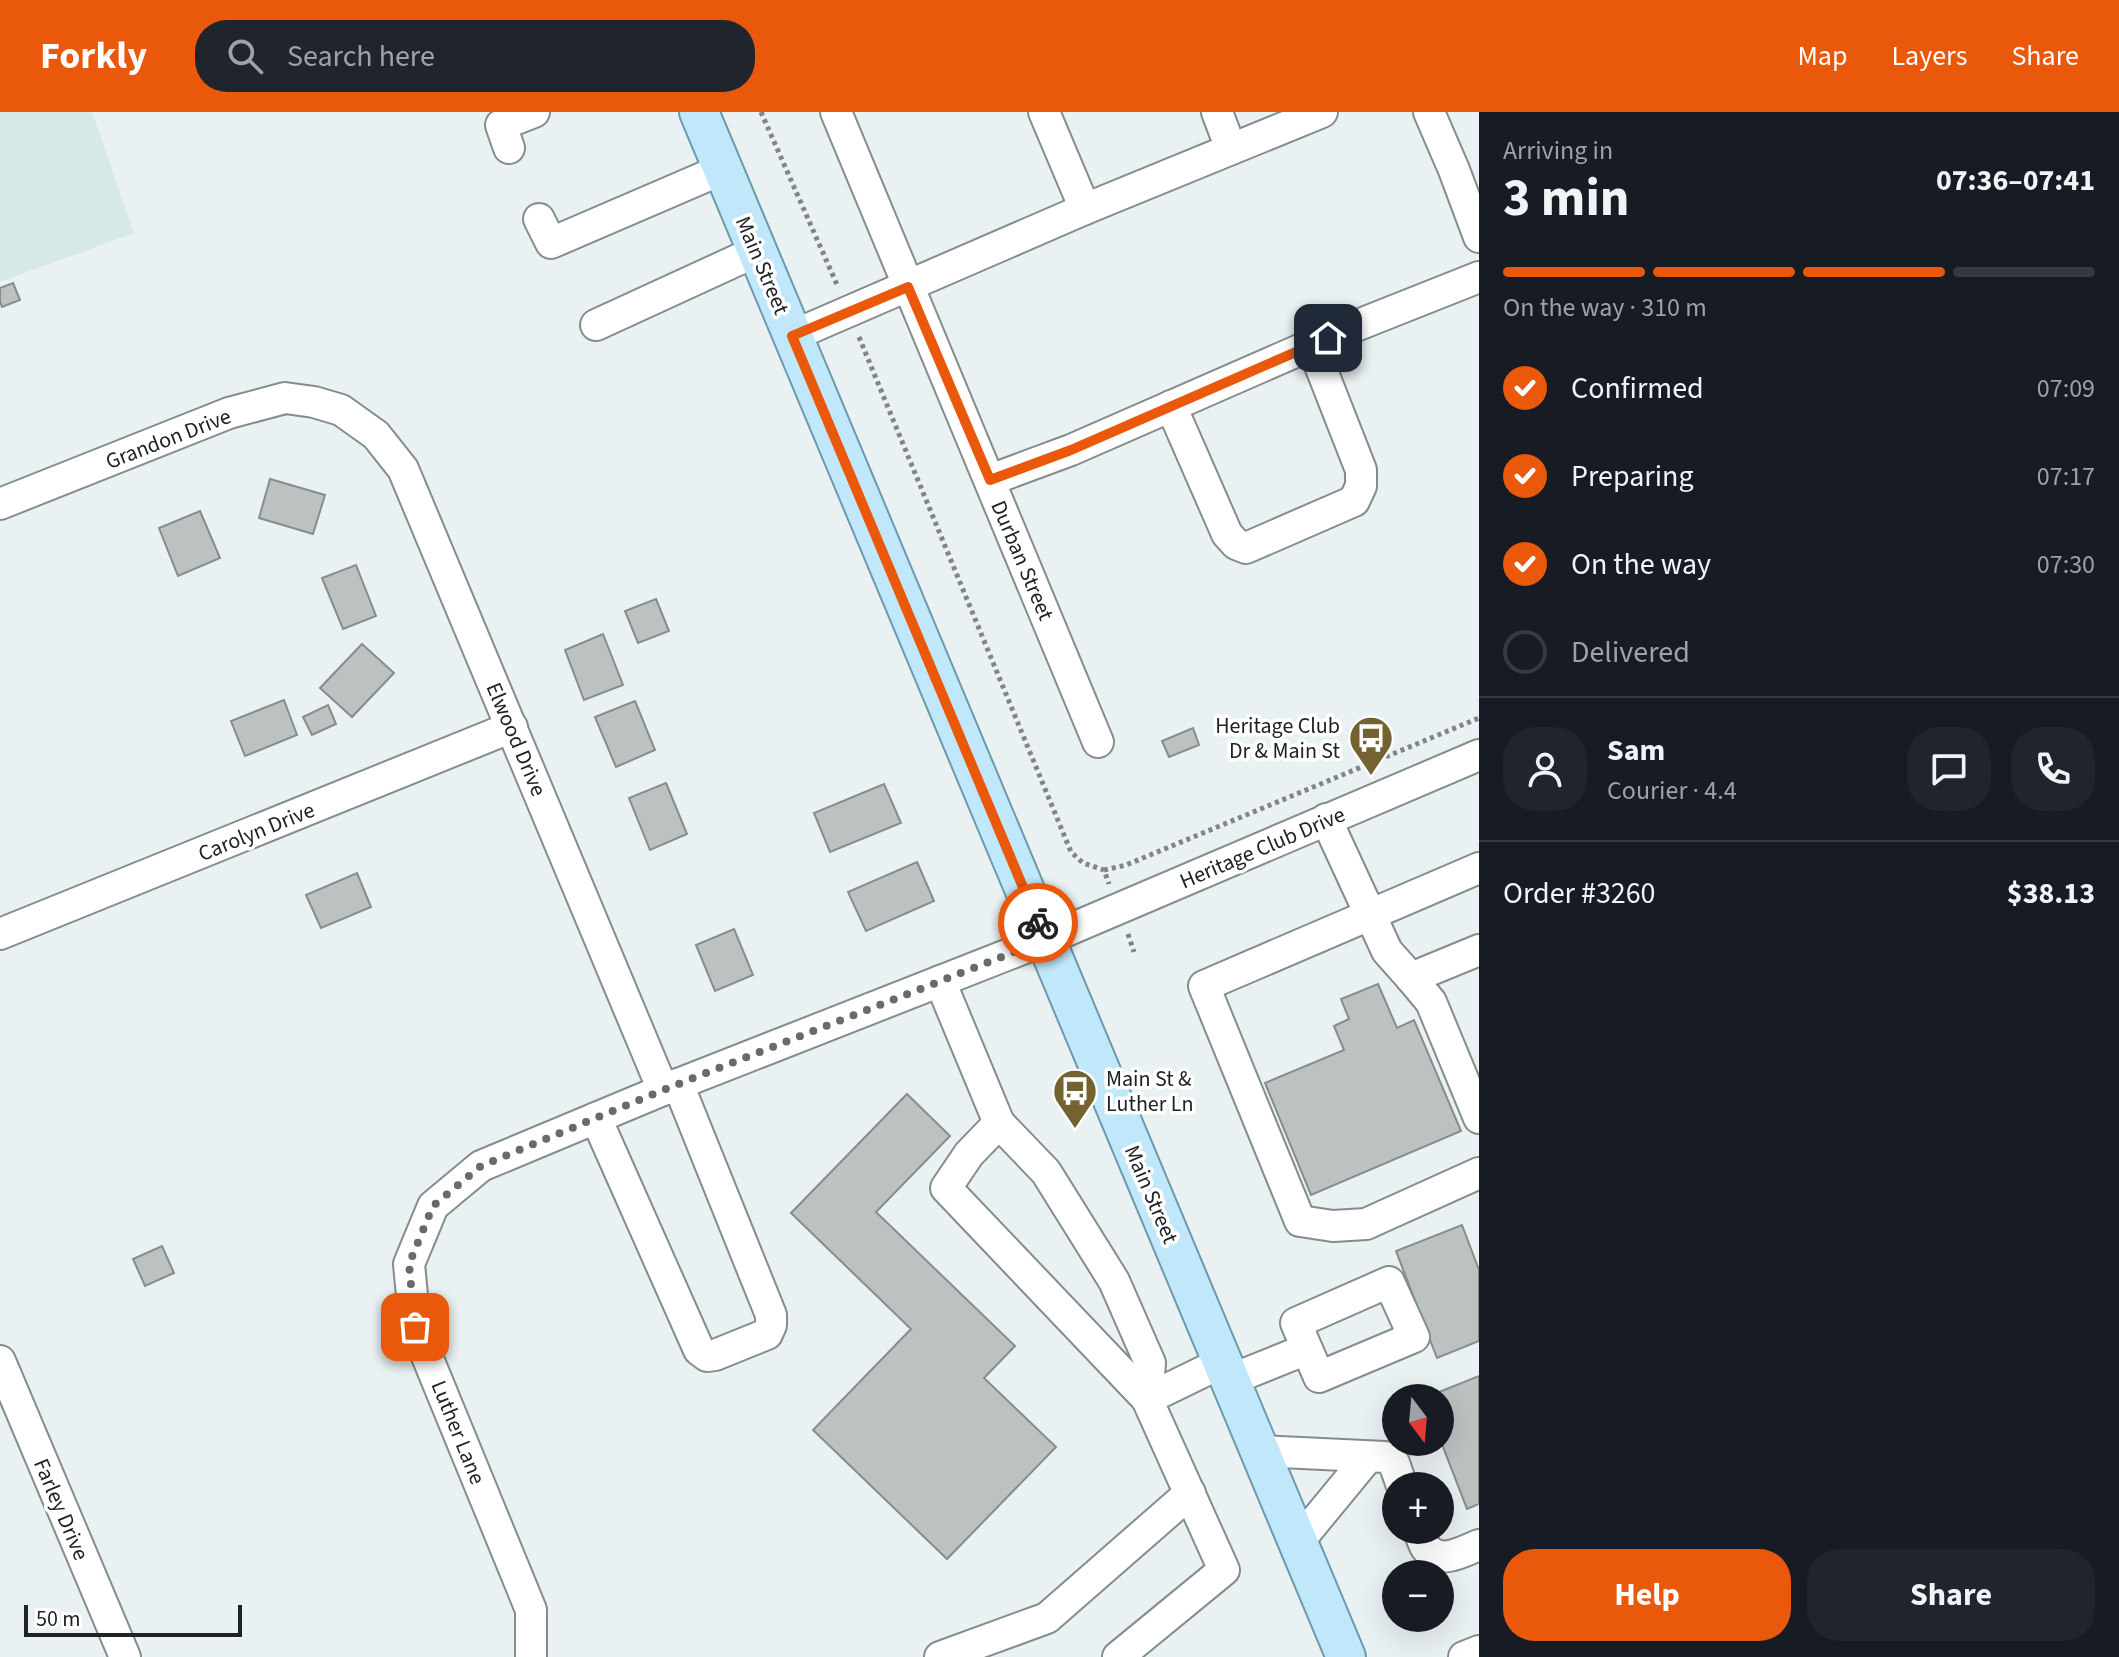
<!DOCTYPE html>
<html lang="en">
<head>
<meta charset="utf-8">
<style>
  :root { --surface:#171b24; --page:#20242c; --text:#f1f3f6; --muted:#9ea1a6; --line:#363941; --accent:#ea580c }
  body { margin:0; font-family:"Source Sans 3",sans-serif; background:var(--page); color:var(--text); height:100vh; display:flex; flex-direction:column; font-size:30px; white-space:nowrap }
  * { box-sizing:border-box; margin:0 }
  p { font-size:26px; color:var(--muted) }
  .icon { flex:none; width:44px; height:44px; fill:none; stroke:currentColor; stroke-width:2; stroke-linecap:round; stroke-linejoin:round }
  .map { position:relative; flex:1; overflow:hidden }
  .details { display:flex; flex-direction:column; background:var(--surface); width:640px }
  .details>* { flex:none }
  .needle { width:52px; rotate:164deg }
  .controls { position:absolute; left:1382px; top:1272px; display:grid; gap:16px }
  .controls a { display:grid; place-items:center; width:72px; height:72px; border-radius:50%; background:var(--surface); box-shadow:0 8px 32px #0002; font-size:40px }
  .scale { position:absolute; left:24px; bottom:20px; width:218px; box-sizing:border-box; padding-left:8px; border:4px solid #202323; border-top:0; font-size:22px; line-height:28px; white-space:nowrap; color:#202323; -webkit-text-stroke:6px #fff; paint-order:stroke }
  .pin { position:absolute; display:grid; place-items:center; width:68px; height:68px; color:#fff; margin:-34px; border-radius:16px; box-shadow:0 4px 12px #0006 }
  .courier { position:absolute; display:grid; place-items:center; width:80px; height:80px; margin:-40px; border:6px solid #ea580c; border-radius:50%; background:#fff; color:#222; box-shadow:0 2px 10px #0007 }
  .summary em { font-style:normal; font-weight:700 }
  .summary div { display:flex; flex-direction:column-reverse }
  .summary { display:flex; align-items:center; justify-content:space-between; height:136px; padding:0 24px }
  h1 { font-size:52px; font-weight:700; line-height:60px }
  .bar { display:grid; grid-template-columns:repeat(4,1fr); gap:12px 8px; align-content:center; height:96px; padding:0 24px }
  .bar i { height:10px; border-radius:6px; background:var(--line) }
  .bar .on { background:var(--accent) }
  .bar p { grid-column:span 4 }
  .line { display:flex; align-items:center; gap:20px; padding:0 24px; border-top:2px solid var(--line) }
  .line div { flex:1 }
  .round { display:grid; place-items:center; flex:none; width:84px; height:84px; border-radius:32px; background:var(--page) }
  ol { padding:0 24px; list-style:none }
  li { display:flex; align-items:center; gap:24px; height:88px }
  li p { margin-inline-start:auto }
  li .icon { padding:8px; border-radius:50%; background:var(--accent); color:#fff; stroke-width:4 }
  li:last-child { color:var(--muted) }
  li i { width:44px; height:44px; border:4px solid var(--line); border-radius:50% }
  .cta { display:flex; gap:16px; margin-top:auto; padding:16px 24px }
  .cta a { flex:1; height:92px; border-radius:32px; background:var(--accent); color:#fff; font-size:32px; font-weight:700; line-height:92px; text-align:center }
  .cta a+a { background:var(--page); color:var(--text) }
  header { display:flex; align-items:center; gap:48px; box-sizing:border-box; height:112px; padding:0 40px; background:var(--accent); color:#fff }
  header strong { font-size:38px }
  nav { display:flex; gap:44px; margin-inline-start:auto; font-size:28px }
  .search { width:560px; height:72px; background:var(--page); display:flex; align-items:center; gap:20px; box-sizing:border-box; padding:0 28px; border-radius:32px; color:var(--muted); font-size:30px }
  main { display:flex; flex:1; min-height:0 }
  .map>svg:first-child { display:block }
  .built { fill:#d7e8e9 }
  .building { fill:#bbc2c1; stroke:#868d8b; stroke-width:2 }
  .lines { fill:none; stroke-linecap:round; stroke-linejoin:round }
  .minor-casing { stroke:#858c8d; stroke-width:34 }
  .major-casing { stroke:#6d99ac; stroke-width:42 }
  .path { stroke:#808586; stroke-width:5; stroke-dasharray:4 4; stroke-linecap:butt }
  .minor { stroke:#fff; stroke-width:30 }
  .major { stroke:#c1e8fa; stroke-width:38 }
  .done { stroke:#676b6b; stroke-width:8; stroke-dasharray:0 14.4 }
  .route { stroke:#ea580c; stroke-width:10 }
  .labels { text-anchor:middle; stroke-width:7; stroke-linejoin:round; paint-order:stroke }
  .street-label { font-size:22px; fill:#202323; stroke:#fff }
  .poi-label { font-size:22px; fill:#202323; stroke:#fff; text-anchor:end }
</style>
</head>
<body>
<header>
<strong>Forkly</strong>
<div class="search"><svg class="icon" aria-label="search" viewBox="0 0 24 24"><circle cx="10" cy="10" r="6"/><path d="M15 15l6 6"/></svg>Search here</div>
<nav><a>Map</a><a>Layers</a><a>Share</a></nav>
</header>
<main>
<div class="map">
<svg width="1479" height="1545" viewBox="0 0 1479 1545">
  <rect width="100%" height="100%" fill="#eaf1f2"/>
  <!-- built -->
  <polygon class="built" points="0,0 92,0 134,121 0,170"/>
  <!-- building -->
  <g class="building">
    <polygon points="13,171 20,188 2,195 0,189 0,176"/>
    <polygon points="270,367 325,383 313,422 259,406"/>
    <polygon points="200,399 220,446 178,464 159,416"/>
    <polygon points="356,453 376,504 343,517 322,466"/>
    <polygon points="656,487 669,519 638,531 625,499"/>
    <polygon points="603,522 623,573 584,588 565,538"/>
    <polygon points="362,532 394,561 352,605 320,576"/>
    <polygon points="284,588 297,623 245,644 231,609"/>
    <polygon points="635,589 655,638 616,655 595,605"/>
    <polygon points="328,593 336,612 312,623 303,605"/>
    <polygon points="1193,616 1199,633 1169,645 1162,629"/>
    <polygon points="666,671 687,722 650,738 629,686"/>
    <polygon points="884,672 901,711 830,740 814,701"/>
    <polygon points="917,750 934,789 866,819 848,780"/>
    <polygon points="357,761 371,795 321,816 306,783"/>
    <polygon points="734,817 753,863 715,879 696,833"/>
    <polygon points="1378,872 1397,916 1414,908 1461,1019 1311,1083 1265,971 1344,938 1334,914 1349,907 1341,887"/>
    <polygon points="907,982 950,1024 876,1100 1015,1234 984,1266 1056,1335 947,1447 813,1318 911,1217 791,1101"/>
    <polygon points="1462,1113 1479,1158 1479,1229 1437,1246 1396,1139"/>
    <polygon points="162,1134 174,1161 145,1174 133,1147"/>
    <polygon points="1479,1264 1479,1392 1467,1397 1440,1327 1440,1286 1424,1286"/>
  </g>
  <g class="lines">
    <!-- minor casing -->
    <g class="minor-casing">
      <g id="minor">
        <polyline points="836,0 1098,630"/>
        <polyline points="1044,0 1085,97"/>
        <polyline points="1217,0 1231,37"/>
        <polyline points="1429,0 1454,58 1479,125"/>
        <polyline points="509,36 501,13 534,0"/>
        <polyline points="539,107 551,131 723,57"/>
        <polyline points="596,213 757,139"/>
        <polyline points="792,224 1085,97 1322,0"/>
        <polyline points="1171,294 1227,422 1236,432 1246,436 1354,389 1361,374 1361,358 1312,233"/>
        <polyline points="990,368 1071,338 1343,219 1479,165"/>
        <polyline points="0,392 229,301 285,286 314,290 341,298 376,323 403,357 663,978"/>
        <polyline points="1326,707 1387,839 1411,866 1479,838"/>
        <polyline points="1479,756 1204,874 1300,1109 1333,1114 1366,1112 1479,1061"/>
        <polyline points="0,822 512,615"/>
        <polyline points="1411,866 1431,890 1479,1006"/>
        <polyline points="940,869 999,1011 969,1042 946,1076 1147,1287"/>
        <polyline points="596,1006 699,1238 707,1244 715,1243 767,1222 771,1213 771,1203 678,972"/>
        <polyline points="999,1011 1046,1060 1114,1169 1150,1251 1147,1287"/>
        <polyline points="0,1249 125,1545"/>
        <polyline points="1230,1268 1307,1237 1296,1211 1389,1170 1414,1225 1319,1265 1307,1237"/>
        <polyline points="1260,1339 1385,1345 1394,1351 1402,1374"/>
        <path d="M1419 1418C1421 1423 1423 1433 1427 1437 1441 1453 1464 1439 1479 1433"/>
        <polyline points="1298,1430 1368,1345"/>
        <polyline points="531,1545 531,1498 415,1215 409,1152 433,1094 481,1054 663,978 1045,828 1479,643"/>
        <polyline points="940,1545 1047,1506 1190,1381"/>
        <polyline points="1118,1545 1224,1458 1147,1287 1223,1250"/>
        <polyline points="1464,1545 1479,1539"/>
      </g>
    </g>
    <!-- major casing -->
    <g class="major-casing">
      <polyline id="major" points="699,0 1346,1545"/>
    </g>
    <!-- path -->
    <g class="path">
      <polyline points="761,0 838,175"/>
      <polyline points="859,225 1071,740 1083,751 1104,758 1109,772"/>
      <polyline points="1104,758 1126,753 1479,606"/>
      <polyline points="1128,822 1134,840"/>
    </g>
    <!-- minor -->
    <use href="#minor" class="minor"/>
    <!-- major -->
    <use href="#major" class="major"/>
  </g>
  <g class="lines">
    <!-- done -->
    <polyline class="done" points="415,1215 409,1152 433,1094 481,1054 663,978 1045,828 1038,811"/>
    <!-- route -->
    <polyline class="route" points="1038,811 792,224 908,175 990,368 1071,338 1328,226"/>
  </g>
  <!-- icons -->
  <defs>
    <g id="bus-pin" transform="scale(2.3)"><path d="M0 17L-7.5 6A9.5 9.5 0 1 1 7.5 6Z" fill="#746230" stroke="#fff"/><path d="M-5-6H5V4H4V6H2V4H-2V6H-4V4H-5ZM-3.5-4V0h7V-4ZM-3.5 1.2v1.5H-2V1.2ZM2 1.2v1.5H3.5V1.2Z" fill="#fff"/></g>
  </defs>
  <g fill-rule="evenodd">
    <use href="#bus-pin" x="1371" y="626"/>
    <use href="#bus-pin" x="1075" y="979"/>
  </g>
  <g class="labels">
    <!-- street labels -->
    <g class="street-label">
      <text transform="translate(763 153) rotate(67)" y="8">Main Street</text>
      <text transform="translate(168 326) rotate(-21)" y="8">Grandon Drive</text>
      <text transform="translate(1023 448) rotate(67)" y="8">Durban Street</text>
      <text transform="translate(517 627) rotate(67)" y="8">Elwood Drive</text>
      <text transform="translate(256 719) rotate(-22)" y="8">Carolyn Drive</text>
      <text transform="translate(1262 735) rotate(-23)" y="8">Heritage Club Drive</text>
      <text transform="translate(1152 1082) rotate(67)" y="8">Main Street</text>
      <text transform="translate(459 1320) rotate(68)" y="8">Luther Lane</text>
      <text transform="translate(62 1397) rotate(67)" y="8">Farley Drive</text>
    </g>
    <!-- poi labels -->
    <g class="poi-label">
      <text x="1340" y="621">Heritage Club<tspan x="1340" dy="25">Dr &amp; Main St</tspan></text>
      <text x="1106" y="974" text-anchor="start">Main St &amp;<tspan x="1106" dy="25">Luther Ln</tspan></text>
    </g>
  </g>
</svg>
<div class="controls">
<a><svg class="needle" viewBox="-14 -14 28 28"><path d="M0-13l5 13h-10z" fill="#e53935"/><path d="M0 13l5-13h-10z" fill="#9ea1a6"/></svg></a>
<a>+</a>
<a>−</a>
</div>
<div class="scale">50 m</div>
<div class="pin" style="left:415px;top:1215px;background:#ea580c"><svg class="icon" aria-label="bag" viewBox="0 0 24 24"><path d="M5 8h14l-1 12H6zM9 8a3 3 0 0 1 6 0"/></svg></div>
<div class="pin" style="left:1328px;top:226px;background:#1f2937"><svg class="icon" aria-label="home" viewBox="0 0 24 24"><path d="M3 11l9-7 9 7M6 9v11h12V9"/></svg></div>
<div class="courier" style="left:1038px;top:811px"><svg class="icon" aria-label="bike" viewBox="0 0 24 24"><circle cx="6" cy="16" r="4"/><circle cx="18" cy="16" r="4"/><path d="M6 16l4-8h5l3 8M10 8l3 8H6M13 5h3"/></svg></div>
</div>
<section class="details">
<div class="summary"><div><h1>3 min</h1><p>Arriving in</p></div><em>07:36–07:41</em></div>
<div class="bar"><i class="on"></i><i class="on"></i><i class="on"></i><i></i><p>On the way · 310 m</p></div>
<ol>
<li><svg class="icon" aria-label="check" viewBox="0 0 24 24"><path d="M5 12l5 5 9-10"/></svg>Confirmed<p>07:09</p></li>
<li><svg class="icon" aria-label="check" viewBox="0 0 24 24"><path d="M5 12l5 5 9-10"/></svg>Preparing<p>07:17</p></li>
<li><svg class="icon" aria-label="check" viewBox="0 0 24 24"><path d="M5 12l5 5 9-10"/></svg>On the way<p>07:30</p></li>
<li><i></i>Delivered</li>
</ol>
<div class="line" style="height:144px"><a class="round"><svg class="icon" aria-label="person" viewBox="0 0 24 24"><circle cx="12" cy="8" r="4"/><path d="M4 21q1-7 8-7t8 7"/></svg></a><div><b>Sam</b><p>Courier · 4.4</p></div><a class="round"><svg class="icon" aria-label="chat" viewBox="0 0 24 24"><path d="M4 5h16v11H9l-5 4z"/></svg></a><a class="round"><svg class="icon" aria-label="phone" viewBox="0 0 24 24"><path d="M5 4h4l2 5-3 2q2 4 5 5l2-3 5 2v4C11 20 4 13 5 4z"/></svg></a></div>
<div class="line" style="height:104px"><div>Order #3260</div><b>$38.13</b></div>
<div class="cta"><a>Help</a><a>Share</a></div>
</section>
</main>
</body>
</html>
